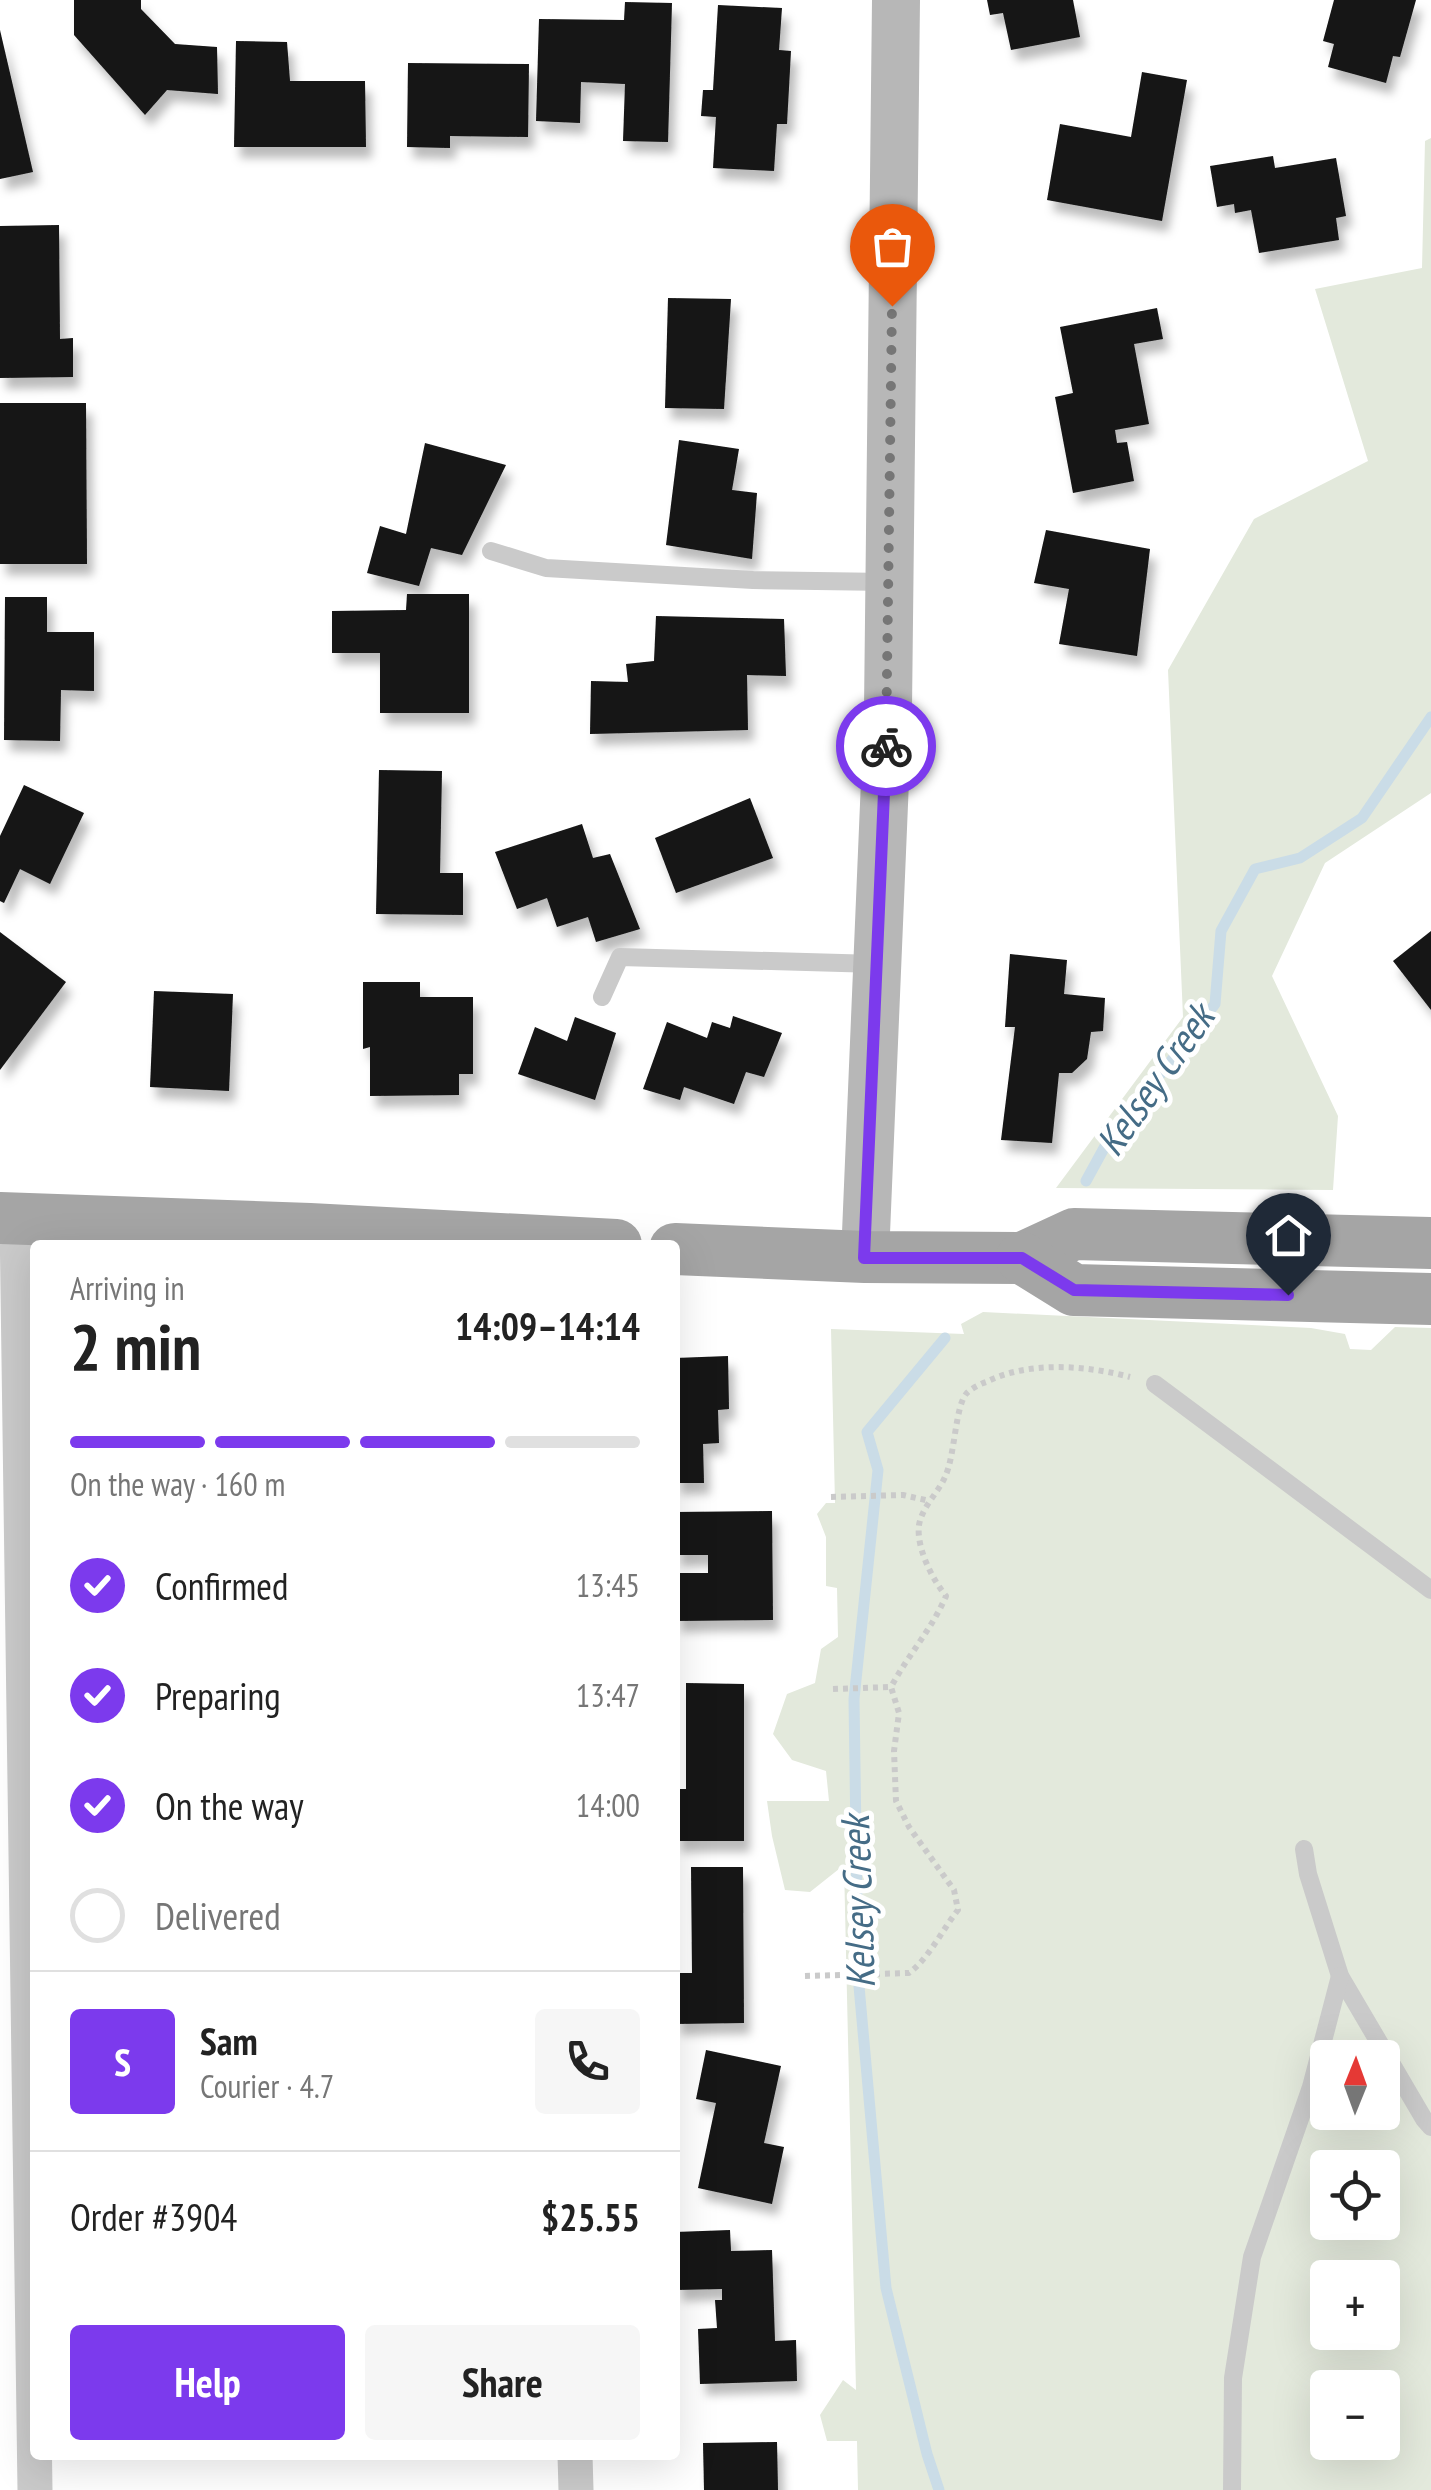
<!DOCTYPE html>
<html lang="en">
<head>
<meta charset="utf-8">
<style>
  :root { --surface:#fff; --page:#f6f6f6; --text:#222; --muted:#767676; --line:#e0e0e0; --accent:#7c3aed }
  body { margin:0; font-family:"PT Sans Narrow",sans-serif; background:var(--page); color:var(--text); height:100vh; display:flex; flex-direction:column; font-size:38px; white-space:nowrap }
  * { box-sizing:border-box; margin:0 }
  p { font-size:32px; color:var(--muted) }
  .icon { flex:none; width:55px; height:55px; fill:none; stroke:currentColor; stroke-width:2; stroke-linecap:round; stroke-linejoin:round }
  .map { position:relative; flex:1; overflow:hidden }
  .drawer { position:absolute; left:30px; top:1240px; width:650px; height:1220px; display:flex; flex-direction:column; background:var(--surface); border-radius:10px; box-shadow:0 10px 40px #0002 }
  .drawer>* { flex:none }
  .needle { width:65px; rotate:1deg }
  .tools { position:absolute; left:1310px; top:2040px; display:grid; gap:20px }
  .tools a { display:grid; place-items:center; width:90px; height:90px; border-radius:10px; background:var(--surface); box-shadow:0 10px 40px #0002; font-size:50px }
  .pin { position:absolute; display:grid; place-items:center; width:85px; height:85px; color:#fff; margin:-102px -42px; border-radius:50% 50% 50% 0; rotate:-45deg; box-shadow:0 0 10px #0007 }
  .pin .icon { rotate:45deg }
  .courier { position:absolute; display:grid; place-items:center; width:100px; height:100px; margin:-50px; border:8px solid #7c3aed; border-radius:50%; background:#fff; color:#222; box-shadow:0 2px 12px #0007 }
  .overview em { font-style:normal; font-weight:800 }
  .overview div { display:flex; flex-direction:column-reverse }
  .overview { display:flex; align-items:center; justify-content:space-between; height:170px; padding:0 40px }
  h1 { font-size:65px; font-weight:800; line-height:75px }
  .bar { display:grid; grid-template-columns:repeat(4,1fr); gap:15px 10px; align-content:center; height:120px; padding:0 40px }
  .bar i { height:12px; border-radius:8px; background:var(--line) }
  .bar .active { background:var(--accent) }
  .bar p { grid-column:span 4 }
  .line { display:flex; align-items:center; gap:25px; padding:0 40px; border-top:2px solid var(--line) }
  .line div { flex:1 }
  .round { display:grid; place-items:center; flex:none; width:105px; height:105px; border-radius:10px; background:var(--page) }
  ol { padding:0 40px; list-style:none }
  li { display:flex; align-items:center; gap:30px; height:110px }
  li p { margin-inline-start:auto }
  li .icon { padding:10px; border-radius:50%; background:var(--accent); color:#fff; stroke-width:4 }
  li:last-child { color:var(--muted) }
  li i { width:55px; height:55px; border:5px solid var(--line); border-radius:50% }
  .cta { display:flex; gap:20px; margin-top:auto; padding:20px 40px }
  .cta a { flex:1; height:115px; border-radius:10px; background:var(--accent); color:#fff; font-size:40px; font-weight:800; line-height:115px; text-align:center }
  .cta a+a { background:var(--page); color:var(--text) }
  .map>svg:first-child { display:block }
  .green { fill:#e3e9dc; fill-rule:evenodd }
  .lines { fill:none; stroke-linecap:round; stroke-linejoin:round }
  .stream { stroke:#cadce7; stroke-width:11 }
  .building { fill:#141414; filter:url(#shadow) }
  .path { stroke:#cacaca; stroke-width:6; stroke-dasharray:5 5; stroke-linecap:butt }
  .lane { stroke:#cacaca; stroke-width:18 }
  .street { stroke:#cacaca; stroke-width:35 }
  .secondary { stroke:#b7b7b7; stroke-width:48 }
  .primary { stroke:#a5a5a5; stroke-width:52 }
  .done { stroke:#767676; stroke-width:10; stroke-dasharray:0 18 }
  .route { stroke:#7c3aed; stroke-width:12 }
  .labels { text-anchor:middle; stroke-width:10; stroke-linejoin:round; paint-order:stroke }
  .water-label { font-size:40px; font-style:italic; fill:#456c86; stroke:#fff }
</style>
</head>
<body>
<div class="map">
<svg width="1431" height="2490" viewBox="0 0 1431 2490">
  <defs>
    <filter id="shadow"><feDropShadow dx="6" dy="11" stdDeviation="5" flood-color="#0004"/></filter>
  </defs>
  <rect width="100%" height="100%" fill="#fff"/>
  <!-- green -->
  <g class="green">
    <polygon points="1431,138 1431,793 1325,863 1272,976 1338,1116 1333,1190 1056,1188 1183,1017 1168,670 1254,519 1368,461 1315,289 1422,268 1425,141"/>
    <path d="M983 1312 1311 1328 1345 1334 1350 1349 1371 1350 1395 1327 1431 1328V2490H858L857 2441H827L820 2415 843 2380 856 2390 844 1865 810 1892 785 1890 772 1836 767 1801H829L826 1771 792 1760 773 1734 787 1694 815 1683 821 1649 838 1637 837 1588 826 1586V1537L817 1514 826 1503H835L831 1329 964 1334 961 1324ZM1328 2058H1382V2112H1328ZM1328 2168H1382V2222H1328ZM1328 2278H1382V2332H1328ZM1328 2388H1382V2442H1328Z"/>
  </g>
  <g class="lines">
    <!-- stream -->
    <g class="stream">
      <polyline points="1086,1181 1115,1128 1164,1070 1215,1004 1221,931 1255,869 1300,858 1362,818 1431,717"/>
      <polyline points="939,2490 927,2454 886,2288 858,1975 854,1699 878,1470 867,1432 945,1338"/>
    </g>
  </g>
  <!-- building -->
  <g class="building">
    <polygon points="74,0 141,0 141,9 175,44 217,47 218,94 167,90 145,115 74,35"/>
    <polygon points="987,0 1073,0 1080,37 1011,50 1003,13 990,15"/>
    <polygon points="1334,0 1416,0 1400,57 1393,56 1386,83 1328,67 1334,44 1323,41"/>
    <polygon points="625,2 672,3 668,142 623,141 625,84 581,82 580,123 536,121 539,19 624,20"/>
    <polygon points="718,5 782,8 779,50 791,51 787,124 777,124 774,171 713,168 716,117 701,116 703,90 713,90"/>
    <polygon points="0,30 33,172 0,179"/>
    <polygon points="236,41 287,42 290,81 365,81 366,147 234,147"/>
    <polygon points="408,63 529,64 528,137 450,136 450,148 407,147"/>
    <polygon points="1142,72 1187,80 1162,221 1047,200 1060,124 1131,137"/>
    <polygon points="1273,156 1275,168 1336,158 1346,216 1336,218 1339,240 1259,253 1251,210 1235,213 1234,204 1217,207 1210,166"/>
    <polygon points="59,225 60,339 73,338 73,377 0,378 0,226"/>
    <polygon points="668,298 731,299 724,409 665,408"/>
    <polygon points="1157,308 1163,339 1134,344 1149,424 1115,430 1117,443 1127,442 1134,481 1073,493 1055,397 1073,393 1060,327"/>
    <polygon points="0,403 86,403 87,564 0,564"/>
    <polygon points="679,440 739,449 732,490 757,493 752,559 666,545"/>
    <polygon points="425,443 506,465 462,555 431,548 419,586 367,573 380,526 406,534"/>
    <polygon points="1046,530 1150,549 1137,656 1059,644 1069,589 1034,583"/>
    <polygon points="407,594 469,594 469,713 380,713 380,653 332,653 332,611 406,610"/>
    <polygon points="5,597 47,597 47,632 94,632 94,691 61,690 60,741 4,740"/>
    <polygon points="656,616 784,619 786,676 747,675 748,730 590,734 591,681 628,682 626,664 654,661"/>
    <polygon points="379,770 442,771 440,873 463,873 463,915 376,914"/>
    <polygon points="24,785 84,813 50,884 20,869 4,903 0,901 0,836"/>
    <polygon points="750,798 773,858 676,893 655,838"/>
    <polygon points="582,824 593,858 610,854 640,929 596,942 588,917 557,927 547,898 517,909 495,852"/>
    <polygon points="1431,931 1431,1010 1393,961"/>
    <polygon points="0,932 66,982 0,1070"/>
    <polygon points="1010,954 1067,960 1064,994 1105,998 1103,1031 1091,1032 1087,1059 1072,1073 1059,1073 1052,1143 1001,1140 1015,1027 1005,1027"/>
    <polygon points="363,982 420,982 420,997 473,997 473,1074 459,1074 459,1095 370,1096 370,1047 363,1049"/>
    <polygon points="154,991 233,994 229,1091 150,1087"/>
    <polygon points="733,1016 782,1033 764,1077 746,1072 734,1104 684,1087 680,1100 643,1089 667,1022 707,1038 712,1022 730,1028"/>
    <polygon points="575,1017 616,1033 595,1100 518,1074 535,1027 567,1041"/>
    <polygon points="728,1356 729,1409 718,1410 719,1443 703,1444 704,1483 675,1483 675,1358"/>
    <polygon points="772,1511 773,1620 675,1621 675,1573 708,1573 708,1555 675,1555 675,1512"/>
    <polygon points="686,1683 744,1684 744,1841 675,1841 675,1789 686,1789"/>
    <polygon points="691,1867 743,1867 744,2023 675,2024 675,1973 692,1973"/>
    <polygon points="706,2050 781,2066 764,2143 784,2147 772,2204 698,2188 716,2103 696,2099"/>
    <polygon points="730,2230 731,2251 772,2250 775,2341 796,2340 797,2381 700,2384 698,2329 717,2328 715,2300 722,2300 722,2289 676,2290 675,2232"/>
    <polygon points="777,2442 778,2490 704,2490 703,2443"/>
  </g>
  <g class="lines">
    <!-- path -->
    <g class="path">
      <polyline points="831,1497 903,1495 930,1501"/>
      <polyline points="833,1689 891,1687"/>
      <path d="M805 1976 909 1973C930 1957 942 1930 958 1910L954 1890 909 1827 896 1801 894 1751 899 1713 891 1687C908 1655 932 1629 946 1596 932 1579 916 1547 919 1525 922 1507 938 1493 945 1477 955 1456 955 1408 966 1394 970 1389 980 1384 986 1382 1028 1361 1085 1365 1130 1377"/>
    </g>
    <!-- lane -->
    <g class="lane">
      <polyline points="491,551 546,568 753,580 889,582"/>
      <polyline points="602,997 620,957 877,964"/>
      <polyline points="1155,1384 1431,1590"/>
      <polyline points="1304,1849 1308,1874 1340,1976 1424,2119 1431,2127"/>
      <polyline points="1232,2490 1233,2378 1252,2257 1311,2087 1340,1976"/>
    </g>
    <!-- street -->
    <g class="street">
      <polyline points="17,1219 35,2490"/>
      <polyline points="575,2455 576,2490"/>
    </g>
    <!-- secondary -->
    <polyline class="secondary" points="865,1257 888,709 896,0"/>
    <!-- primary -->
    <g class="primary">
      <polyline points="0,1218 310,1229 616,1245"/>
      <polyline points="675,1249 865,1257 1022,1258 1074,1234 1431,1243"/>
      <polyline points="1022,1258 1074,1290 1431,1299"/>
    </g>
  </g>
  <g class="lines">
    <!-- done -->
    <polyline class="done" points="886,746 892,306"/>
    <!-- route -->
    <polyline class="route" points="886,746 864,1258 1022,1258 1074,1290 1288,1295"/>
  </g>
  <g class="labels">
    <!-- water labels -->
    <g class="water-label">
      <text transform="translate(1155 1080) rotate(-55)" y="14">Kelsey Creek</text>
      <text transform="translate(858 1902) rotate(-92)" y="14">Kelsey Creek</text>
    </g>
  </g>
</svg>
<div class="tools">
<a><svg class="needle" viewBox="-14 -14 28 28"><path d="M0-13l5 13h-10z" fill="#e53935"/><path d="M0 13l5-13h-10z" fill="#767676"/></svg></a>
<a><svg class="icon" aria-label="locate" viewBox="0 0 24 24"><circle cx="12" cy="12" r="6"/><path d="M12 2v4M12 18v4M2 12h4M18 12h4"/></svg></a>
<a>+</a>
<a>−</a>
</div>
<div class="pin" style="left:892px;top:306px;background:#ea580c"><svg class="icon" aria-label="bag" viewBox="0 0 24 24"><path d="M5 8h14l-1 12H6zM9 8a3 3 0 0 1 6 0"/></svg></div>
<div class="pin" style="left:1288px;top:1295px;background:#1f2937"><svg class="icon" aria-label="home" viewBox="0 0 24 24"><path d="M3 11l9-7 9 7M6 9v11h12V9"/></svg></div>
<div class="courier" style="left:886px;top:746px"><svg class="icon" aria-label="bike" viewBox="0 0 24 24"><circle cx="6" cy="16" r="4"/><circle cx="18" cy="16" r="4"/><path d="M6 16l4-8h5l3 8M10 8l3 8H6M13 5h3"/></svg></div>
<section class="drawer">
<div class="overview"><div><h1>2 min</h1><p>Arriving in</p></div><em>14:09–14:14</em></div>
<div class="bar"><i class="active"></i><i class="active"></i><i class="active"></i><i></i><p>On the way · 160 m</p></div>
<ol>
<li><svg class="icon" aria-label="check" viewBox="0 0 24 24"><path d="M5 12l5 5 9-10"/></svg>Confirmed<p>13:45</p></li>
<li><svg class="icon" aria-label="check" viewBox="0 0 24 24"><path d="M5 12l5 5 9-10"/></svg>Preparing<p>13:47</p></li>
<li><svg class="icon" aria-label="check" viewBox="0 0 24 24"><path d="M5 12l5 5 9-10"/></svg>On the way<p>14:00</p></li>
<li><i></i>Delivered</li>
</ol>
<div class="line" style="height:180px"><b class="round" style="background:var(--accent);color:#fff">S</b><div><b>Sam</b><p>Courier · 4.7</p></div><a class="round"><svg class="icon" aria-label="phone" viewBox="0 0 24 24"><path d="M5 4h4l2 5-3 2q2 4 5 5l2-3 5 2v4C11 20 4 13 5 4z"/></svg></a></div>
<div class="line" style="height:130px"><div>Order #3904</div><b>$25.55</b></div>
<div class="cta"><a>Help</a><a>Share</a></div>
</section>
</div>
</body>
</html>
